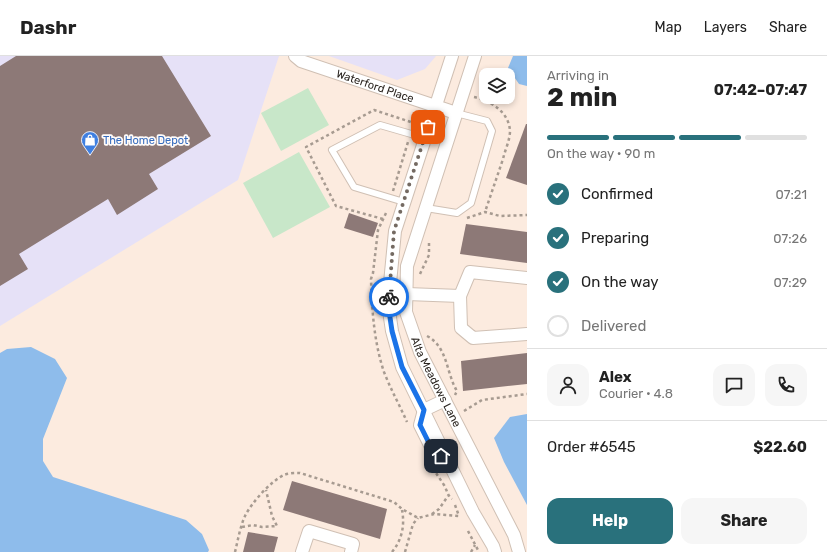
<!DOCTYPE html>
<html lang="en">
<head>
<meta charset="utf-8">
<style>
  :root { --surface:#fff; --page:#f6f6f6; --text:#222; --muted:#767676; --line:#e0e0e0; --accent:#29717c }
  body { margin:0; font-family:Rubik,sans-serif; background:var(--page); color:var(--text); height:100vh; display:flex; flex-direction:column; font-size:15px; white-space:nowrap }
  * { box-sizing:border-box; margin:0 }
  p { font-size:13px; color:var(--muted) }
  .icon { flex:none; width:22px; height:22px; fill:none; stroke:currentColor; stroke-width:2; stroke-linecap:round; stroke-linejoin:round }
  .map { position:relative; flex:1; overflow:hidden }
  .details { display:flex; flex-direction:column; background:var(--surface); width:300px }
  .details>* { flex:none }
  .buttons { position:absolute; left:479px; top:12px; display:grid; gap:8px }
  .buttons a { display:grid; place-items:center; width:36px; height:36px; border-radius:8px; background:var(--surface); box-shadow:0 2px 6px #0003; font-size:20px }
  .pin { position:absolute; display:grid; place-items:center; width:34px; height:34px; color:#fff; margin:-17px; border-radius:8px; box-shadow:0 2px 6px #0006 }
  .courier { position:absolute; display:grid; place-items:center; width:40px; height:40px; margin:-20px; border:3px solid #1a73e8; border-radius:50%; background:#fff; color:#222; box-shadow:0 1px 5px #0007 }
  .overview em { font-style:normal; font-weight:700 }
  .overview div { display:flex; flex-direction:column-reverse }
  .overview { display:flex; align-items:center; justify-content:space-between; height:68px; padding:0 20px }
  h1 { font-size:26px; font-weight:700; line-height:30px }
  .bar { display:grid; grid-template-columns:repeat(4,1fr); gap:6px 4px; align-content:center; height:48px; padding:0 20px }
  .bar i { height:5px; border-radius:3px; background:var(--line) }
  .bar .active { background:var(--accent) }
  .bar p { grid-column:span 4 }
  .line { display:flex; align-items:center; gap:10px; padding:0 20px; border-top:1px solid var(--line) }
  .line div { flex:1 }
  .round { display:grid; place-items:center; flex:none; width:42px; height:42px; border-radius:12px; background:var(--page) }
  ol { padding:0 20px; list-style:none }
  li { display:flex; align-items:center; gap:12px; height:44px }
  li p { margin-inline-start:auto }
  li .icon { padding:4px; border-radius:50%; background:var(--accent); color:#fff; stroke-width:4 }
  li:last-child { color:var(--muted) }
  li i { width:22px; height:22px; border:2px solid var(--line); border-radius:50% }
  .action { display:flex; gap:8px; margin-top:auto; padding:8px 20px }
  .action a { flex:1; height:46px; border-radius:12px; background:var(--accent); color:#fff; font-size:16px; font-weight:700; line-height:46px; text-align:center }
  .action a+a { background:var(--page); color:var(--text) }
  header { display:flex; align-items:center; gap:24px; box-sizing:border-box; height:56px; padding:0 20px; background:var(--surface); border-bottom:1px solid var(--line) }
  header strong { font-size:19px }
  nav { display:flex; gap:22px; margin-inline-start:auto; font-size:14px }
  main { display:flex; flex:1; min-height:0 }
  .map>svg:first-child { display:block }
  .commercial { fill:#e6e1f7 }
  .green { fill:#c8e7c9 }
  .water { fill:#8ebceb }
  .building { fill:#8d7977 }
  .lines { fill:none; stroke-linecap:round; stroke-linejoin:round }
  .lane-casing { stroke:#d0c0b4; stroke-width:8 }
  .street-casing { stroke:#d0c0b4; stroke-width:14 }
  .path { stroke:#a79b91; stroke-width:2.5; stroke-dasharray:3 3; stroke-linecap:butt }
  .lane { stroke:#fff; stroke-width:6 }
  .street { stroke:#fff; stroke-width:12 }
  .done { stroke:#746a62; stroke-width:4; stroke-dasharray:0 7.2 }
  .route { stroke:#1a73e8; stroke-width:5 }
  .labels { text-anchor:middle; stroke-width:3.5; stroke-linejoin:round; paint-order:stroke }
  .street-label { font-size:11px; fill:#2a241f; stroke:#fffbf9 }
  .shop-label { font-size:11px; fill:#366cbe; stroke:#fffbf9; text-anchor:start }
</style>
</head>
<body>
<header>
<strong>Dashr</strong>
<nav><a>Map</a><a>Layers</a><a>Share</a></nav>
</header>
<main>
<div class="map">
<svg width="527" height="496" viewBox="0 0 527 496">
  <rect width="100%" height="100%" fill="#fcebdf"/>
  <!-- commercial -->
  <g class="commercial">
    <polygon points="0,0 279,0 238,124 0,270"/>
    <polygon points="329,0 436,0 425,13 397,24"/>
  </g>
  <!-- green -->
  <g class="green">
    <polygon points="308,32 329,69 281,95 261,57"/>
    <polygon points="299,96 330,151 273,182 243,127"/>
  </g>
  <!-- water -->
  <g class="water">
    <polygon points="513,0 527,0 527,30 519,28 508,12"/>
    <polygon points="31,291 55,303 67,322 43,383 43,405 53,421 186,464 202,478 209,494 208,496 0,496 0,297 7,293"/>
    <polygon points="527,358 527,449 504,406 494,382 510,361"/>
  </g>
  <!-- building -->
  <g class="building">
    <polygon points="16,0 162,0 211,80 149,118 158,133 117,159 108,143 19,198 28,213 0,230 0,10"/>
    <polygon points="526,68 527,68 527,129 506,122"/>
    <polygon points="349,157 378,167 373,181 344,172"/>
    <polygon points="466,168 527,176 527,207 460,198"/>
    <polygon points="527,297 527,328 463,335 461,305"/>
    <polygon points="292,425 387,453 380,483 283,454"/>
    <polygon points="248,476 278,481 274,496 243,496"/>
  </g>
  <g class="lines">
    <!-- lane casing -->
    <g class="lane-casing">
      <g id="lane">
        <polyline points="404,146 354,131 332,94 380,69 425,82"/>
        <polyline points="426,152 457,157 471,147 492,75 487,65 456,57"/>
      </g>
    </g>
    <!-- street casing -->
    <g class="street-casing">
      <g id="street">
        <path id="s1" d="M295 0 301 5 456 57"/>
        <polyline points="452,0 395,175 388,248 392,275 402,311 473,456 493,490 495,496"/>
        <path id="s2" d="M475 0 407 210 406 256 420 296 514 479 519 496"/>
        <polyline points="527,222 470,216 460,240 461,272 473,282 527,278"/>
        <polyline points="389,239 407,238 460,240"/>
        <polyline points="424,354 420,369 430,389 445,403"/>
        <polyline points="424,354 445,344"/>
        <polyline points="302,496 309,475 353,488 351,496"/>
      </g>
    </g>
    <!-- path -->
    <g class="path">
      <path d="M474 41C491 45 509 56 510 75 510 84 505 94 503 103 497 121 491 138 485 156"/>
      <polyline points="393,135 408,86"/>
      <path d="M386 157 378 174 373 217 371 223C372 255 374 286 384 316 391 334 400 350 407 366"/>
      <polyline points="467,162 485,156 500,160 527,159"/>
      <polyline points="383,163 336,150 306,91 374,54 414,67 413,70"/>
      <polyline points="420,218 429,199 429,185"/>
      <path d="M427 280C448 291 446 317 457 335L455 339"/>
      <polyline points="464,355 482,344 527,338"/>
      <path d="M430 407C434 415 439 421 444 429 447 434 447 439 452 443"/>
      <polyline points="455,449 459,460"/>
      <polyline points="432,458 439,453 448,440"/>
      <polyline points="242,471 253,469 262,471 277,470 272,460 266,434"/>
      <polyline points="468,475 479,496"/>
      <path d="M235 496C238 484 240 471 245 460 252 446 271 425 284 419 289 417 295 417 300 417L394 446 402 453 418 462 434 458 459 460"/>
      <path d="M392 496C402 484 405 469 402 454"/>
      <polyline points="405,496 413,468 418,462"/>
      <polyline points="471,496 475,489"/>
    </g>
    <!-- lane -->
    <use href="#lane" class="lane"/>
    <!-- street -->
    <use href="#street" class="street"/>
  </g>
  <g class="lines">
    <!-- done -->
    <polyline class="done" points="389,241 394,175 428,71"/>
    <!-- route -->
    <polyline class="route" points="389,241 388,248 392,275 402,311 424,354 420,369 430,389 441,400"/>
  </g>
  <!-- icons -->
  <defs>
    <g id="shop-pin" transform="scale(0.9)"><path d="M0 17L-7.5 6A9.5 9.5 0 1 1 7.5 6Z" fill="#3f7fe0" stroke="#fffbf9"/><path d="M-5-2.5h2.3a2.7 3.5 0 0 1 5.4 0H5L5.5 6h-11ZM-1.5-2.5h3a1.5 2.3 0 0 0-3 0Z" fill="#fff"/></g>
  </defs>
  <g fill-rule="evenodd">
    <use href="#shop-pin" x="90" y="84"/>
  </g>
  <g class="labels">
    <!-- street labels -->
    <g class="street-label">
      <text dy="4" stroke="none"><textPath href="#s1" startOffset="86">Waterford Place</textPath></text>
      <text dy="4" stroke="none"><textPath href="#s2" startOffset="343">Alta Meadows Lane</textPath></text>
    </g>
    <!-- shop labels -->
    <g class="shop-label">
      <text x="103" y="88">The Home Depot</text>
    </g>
  </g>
</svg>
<div class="buttons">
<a><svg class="icon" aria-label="layers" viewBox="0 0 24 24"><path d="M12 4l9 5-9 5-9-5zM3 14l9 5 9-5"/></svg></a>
</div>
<div class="pin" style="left:428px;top:71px;background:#ea580c"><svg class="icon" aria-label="bag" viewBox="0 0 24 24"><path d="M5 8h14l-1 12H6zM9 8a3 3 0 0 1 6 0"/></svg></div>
<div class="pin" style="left:441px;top:400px;background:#1f2937"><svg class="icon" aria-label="home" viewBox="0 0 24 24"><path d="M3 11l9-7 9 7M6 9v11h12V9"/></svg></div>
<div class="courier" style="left:389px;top:241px"><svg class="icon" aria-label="bike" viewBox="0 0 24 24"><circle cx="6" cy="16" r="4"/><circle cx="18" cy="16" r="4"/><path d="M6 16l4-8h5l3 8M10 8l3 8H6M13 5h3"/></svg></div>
</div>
<section class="details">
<div class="overview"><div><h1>2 min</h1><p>Arriving in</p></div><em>07:42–07:47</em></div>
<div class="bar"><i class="active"></i><i class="active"></i><i class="active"></i><i></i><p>On the way · 90 m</p></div>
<ol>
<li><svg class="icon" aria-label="check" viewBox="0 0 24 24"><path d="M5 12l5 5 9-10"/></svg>Confirmed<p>07:21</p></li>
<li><svg class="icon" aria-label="check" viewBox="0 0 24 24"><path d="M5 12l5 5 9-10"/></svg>Preparing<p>07:26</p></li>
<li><svg class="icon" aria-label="check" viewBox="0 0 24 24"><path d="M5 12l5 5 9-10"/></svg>On the way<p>07:29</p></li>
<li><i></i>Delivered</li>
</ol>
<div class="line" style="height:72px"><a class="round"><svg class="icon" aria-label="person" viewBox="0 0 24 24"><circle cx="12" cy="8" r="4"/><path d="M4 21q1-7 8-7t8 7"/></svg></a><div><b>Alex</b><p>Courier · 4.8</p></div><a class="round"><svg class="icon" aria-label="chat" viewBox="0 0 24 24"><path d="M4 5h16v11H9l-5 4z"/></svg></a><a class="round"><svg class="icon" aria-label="phone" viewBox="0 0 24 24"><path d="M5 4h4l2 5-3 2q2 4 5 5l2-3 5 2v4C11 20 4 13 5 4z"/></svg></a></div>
<div class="line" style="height:52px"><div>Order #6545</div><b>$22.60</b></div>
<div class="action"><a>Help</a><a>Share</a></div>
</section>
</main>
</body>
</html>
